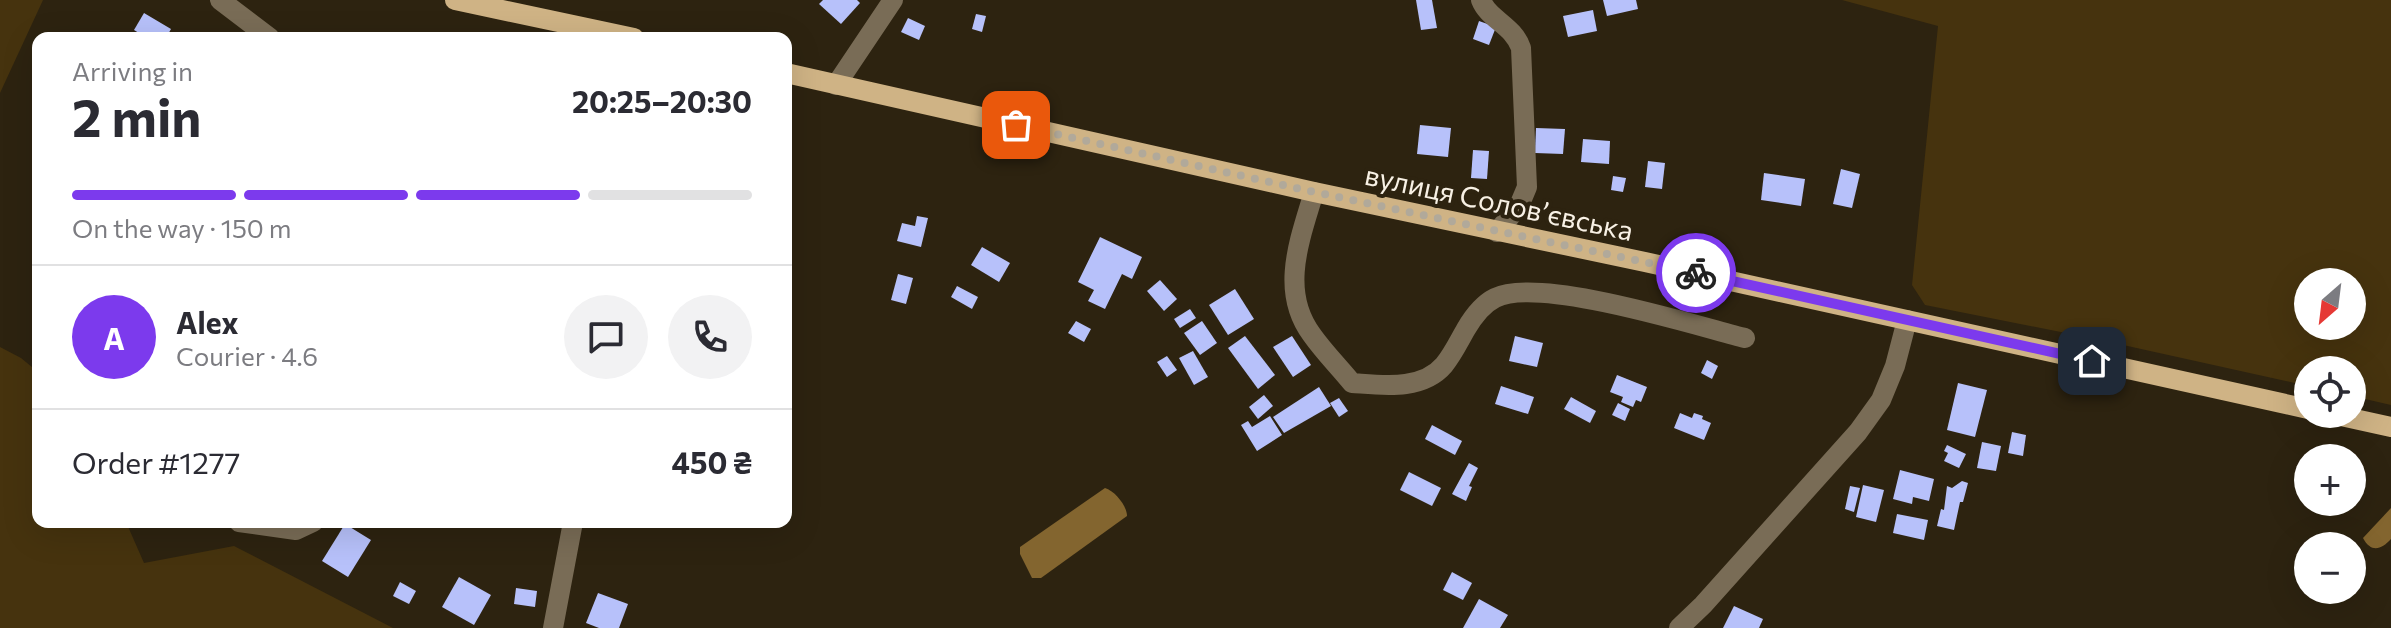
<!DOCTYPE html>
<html lang="en">
<head>
<meta charset="utf-8">
<style>
  :root { --surface:#fff; --page:#f2f2f3; --text:#2b2b33; --muted:#7c7c81; --line:#e1e1e2; --accent:#7c3aed }
  body { margin:0; font-family:Commissioner,sans-serif; background:var(--page); color:var(--text); height:100vh; display:flex; flex-direction:column; font-size:30px; white-space:nowrap }
  * { box-sizing:border-box; margin:0 }
  p { font-size:26px; color:var(--muted) }
  .icon { flex:none; width:44px; height:44px; fill:none; stroke:currentColor; stroke-width:2; stroke-linecap:round; stroke-linejoin:round }
  .map { position:relative; flex:1; overflow:hidden }
  .details { position:absolute; left:32px; top:32px; width:760px; height:496px; display:flex; flex-direction:column; background:var(--surface); border-radius:16px; box-shadow:0 8px 32px #0002 }
  .details>* { flex:none }
  .needle { width:52px; rotate:208deg }
  .tools { position:absolute; left:2294px; top:268px; display:grid; gap:16px }
  .tools a { display:grid; place-items:center; width:72px; height:72px; border-radius:50%; background:var(--surface); box-shadow:0 8px 32px #0002; font-size:40px }
  .pin { position:absolute; display:grid; place-items:center; width:68px; height:68px; color:#fff; margin:-34px; border-radius:16px; box-shadow:0 4px 12px #0006 }
  .courier { position:absolute; display:grid; place-items:center; width:80px; height:80px; margin:-40px; border:6px solid #7c3aed; border-radius:50%; background:#fff; color:#222; box-shadow:0 2px 10px #0007 }
  .head em { font-style:normal; font-weight:700 }
  .head div { display:flex; flex-direction:column-reverse }
  .head { display:flex; align-items:center; justify-content:space-between; height:136px; padding:0 40px }
  h1 { font-size:52px; font-weight:700; line-height:60px }
  .bar { display:grid; grid-template-columns:repeat(4,1fr); gap:12px 8px; align-content:center; height:96px; padding:0 40px }
  .bar i { height:10px; border-radius:6px; background:var(--line) }
  .bar .on { background:var(--accent) }
  .bar p { grid-column:span 4 }
  .line { display:flex; align-items:center; gap:20px; padding:0 40px; border-top:2px solid var(--line) }
  .line div { flex:1 }
  .round { display:grid; place-items:center; flex:none; width:84px; height:84px; border-radius:42px; background:var(--page) }
  .map>svg:first-child { display:block }
  .green { fill:#46330e; fill-rule:evenodd }
  .water { fill:#83652f }
  .building { fill:#b7c1fa }
  .lines { fill:none; stroke-linecap:round; stroke-linejoin:round }
  .street { stroke:#796c56; stroke-width:20 }
  .primary { stroke:#cfb385; stroke-width:20 }
  .done { stroke:#b1a99a; stroke-width:8; stroke-dasharray:0 14.4 }
  .route { stroke:#7c3aed; stroke-width:10 }
  .labels { text-anchor:middle; stroke-width:8; stroke-linejoin:round; paint-order:stroke }
  .street-label { font-size:28px; fill:#f8f1e5; stroke:#2d2310 }
</style>
</head>
<body>
<div class="map">
<svg width="2391" height="628" viewBox="0 0 2391 628">
  <rect width="100%" height="100%" fill="#2d2310"/>
  <!-- green -->
  <g class="green">
    <polygon points="0,0 43,0 0,93"/>
    <path d="M1842 0H2391V405L2352 396V370H2308V386L2096 339 1925 305 1912 285 1938 26ZM2352 282V326H2308V282Z"/>
    <polygon points="0,347 21,358 38,372 38,522 126,522 144,563 234,546 393,628 0,628"/>
  </g>
  <!-- water -->
  <g class="water">
    <path d="M1105 488C1115 491 1127 506 1127 516L1041 578H1032L1020 554V547Z"/>
    <path d="M2391 508V539C2381 550 2371 553 2363 538Z"/>
  </g>
  <!-- building -->
  <g class="building">
    <polygon points="823,0 857,0 860,3 841,24 819,4"/>
    <polygon points="1416,0 1432,0 1437,28 1421,30"/>
    <polygon points="1603,0 1636,0 1638,9 1607,16"/>
    <polygon points="1593,10 1597,31 1568,37 1563,16"/>
    <polygon points="144,13 171,29 166,38 147,38 134,30"/>
    <polygon points="976,14 986,16 982,32 972,29"/>
    <polygon points="908,18 925,26 919,40 901,32"/>
    <polygon points="1479,21 1496,27 1489,45 1473,39"/>
    <polygon points="1420,125 1451,128 1448,157 1417,154"/>
    <polygon points="1536,128 1565,129 1563,154 1535,153"/>
    <polygon points="1583,139 1610,141 1609,164 1581,162"/>
    <polygon points="1473,150 1489,151 1487,179 1471,178"/>
    <polygon points="1648,161 1665,163 1662,189 1645,187"/>
    <polygon points="1841,169 1860,174 1852,208 1833,204"/>
    <polygon points="1764,173 1805,179 1801,206 1761,200"/>
    <polygon points="1613,176 1626,178 1623,192 1611,190"/>
    <polygon points="917,216 928,218 921,247 897,241 902,223 915,226"/>
    <polygon points="1100,237 1142,257 1132,279 1122,274 1105,309 1088,301 1094,290 1078,282"/>
    <polygon points="982,247 1010,263 999,282 971,265"/>
    <polygon points="898,274 913,278 906,304 891,300"/>
    <polygon points="1160,280 1177,299 1164,311 1147,291"/>
    <polygon points="957,286 978,297 972,309 951,297"/>
    <polygon points="1235,289 1254,319 1228,335 1209,305"/>
    <polygon points="1190,309 1196,318 1180,328 1174,319"/>
    <polygon points="1076,321 1091,329 1084,342 1068,333"/>
    <polygon points="1202,321 1217,343 1200,355 1184,333"/>
    <polygon points="1245,336 1275,375 1258,389 1228,348"/>
    <polygon points="1292,336 1311,365 1293,377 1273,347"/>
    <polygon points="1515,336 1543,343 1537,367 1509,361"/>
    <polygon points="1193,351 1208,377 1194,385 1179,358"/>
    <polygon points="1167,356 1177,370 1167,377 1157,362"/>
    <polygon points="1707,360 1718,366 1712,379 1701,373"/>
    <polygon points="1617,375 1647,387 1641,402 1636,400 1633,407 1621,402 1623,397 1610,392"/>
    <polygon points="1958,383 1987,390 1975,437 1947,430"/>
    <polygon points="1501,386 1534,397 1528,414 1495,404"/>
    <polygon points="1319,387 1331,406 1284,433 1273,417"/>
    <polygon points="1264,395 1273,406 1258,419 1249,407"/>
    <polygon points="1571,397 1596,411 1590,423 1564,409"/>
    <polygon points="1339,398 1348,411 1339,417 1330,403"/>
    <polygon points="1618,403 1630,409 1625,421 1612,415"/>
    <polygon points="1680,413 1692,418 1694,413 1703,416 1702,419 1711,423 1704,440 1674,428"/>
    <polygon points="1270,416 1282,435 1257,451 1241,425 1248,421 1252,427"/>
    <polygon points="1432,425 1462,441 1455,455 1425,439"/>
    <polygon points="2012,432 2026,435 2023,456 2008,453"/>
    <polygon points="1982,442 2001,446 1996,471 1977,468"/>
    <polygon points="1947,445 1966,454 1959,468 1944,461 1948,453 1944,451"/>
    <polygon points="1469,463 1478,468 1469,486 1472,487 1466,501 1452,494"/>
    <polygon points="1900,470 1934,479 1929,501 1913,497 1912,504 1893,499"/>
    <polygon points="1409,472 1441,488 1432,506 1400,490"/>
    <polygon points="1962,481 1968,483 1963,502 1960,502 1954,530 1937,526 1941,509 1944,510 1947,486 1952,488"/>
    <polygon points="1863,485 1884,490 1876,522 1856,517"/>
    <polygon points="1850,486 1860,488 1854,512 1845,509"/>
    <polygon points="1897,514 1928,520 1924,540 1893,533"/>
    <polygon points="345,524 371,540 348,577 322,561"/>
    <polygon points="1452,572 1472,583 1463,600 1443,590"/>
    <polygon points="459,577 491,595 474,625 442,607"/>
    <polygon points="400,582 416,591 409,604 393,596"/>
    <polygon points="516,588 537,591 535,607 514,604"/>
    <polygon points="598,593 628,604 619,628 599,628 586,623"/>
    <polygon points="1479,599 1508,615 1500,628 1463,628"/>
    <polygon points="1734,606 1763,619 1759,628 1723,628"/>
  </g>
  <g class="lines">
    <!-- street -->
    <g class="street">
      <polyline points="220,0 270,38"/>
      <path d="M1481 0C1489 20 1513 25 1521 48L1527 187 1519 206 1497 232"/>
      <polyline points="836,85 893,0"/>
      <path d="M1314 192C1300 239 1279 291 1312 335 1324 352 1339 367 1352 383 1382 385 1422 391 1444 365 1453 354 1459 341 1466 329 1473 317 1483 304 1495 298 1538 276 1694 325 1745 338"/>
      <polyline points="239,522 296,530 313,522"/>
      <polyline points="553,628 573,522"/>
      <polyline points="1679,628 1703,605 1858,432 1881,400 1895,366 1907,320"/>
    </g>
    <!-- primary -->
    <g class="primary">
      <polyline points="455,0 634,38"/>
      <polyline points="786,73 1314,192 1645,262 2308,409"/>
      <polyline points="2332,414 2391,427"/>
    </g>
  </g>
  <g class="lines">
    <!-- done -->
    <polyline class="done" points="1016,125 1314,192 1696,273"/>
    <!-- route -->
    <polyline class="route" points="1696,273 2092,361"/>
  </g>
  <g class="labels">
    <!-- street labels -->
    <g class="street-label">
      <text transform="translate(1499 203) rotate(12)" y="10">вулиця Соловʼєвська</text>
    </g>
  </g>
</svg>
<div class="tools">
<a><svg class="needle" viewBox="-14 -14 28 28"><path d="M0-13l5 13h-10z" fill="#e53935"/><path d="M0 13l5-13h-10z" fill="#7c7c81"/></svg></a>
<a><svg class="icon" aria-label="locate" viewBox="0 0 24 24"><circle cx="12" cy="12" r="6"/><path d="M12 2v4M12 18v4M2 12h4M18 12h4"/></svg></a>
<a>+</a>
<a>−</a>
</div>
<div class="pin" style="left:1016px;top:125px;background:#ea580c"><svg class="icon" aria-label="bag" viewBox="0 0 24 24"><path d="M5 8h14l-1 12H6zM9 8a3 3 0 0 1 6 0"/></svg></div>
<div class="pin" style="left:2092px;top:361px;background:#1f2937"><svg class="icon" aria-label="home" viewBox="0 0 24 24"><path d="M3 11l9-7 9 7M6 9v11h12V9"/></svg></div>
<div class="courier" style="left:1696px;top:273px"><svg class="icon" aria-label="bike" viewBox="0 0 24 24"><circle cx="6" cy="16" r="4"/><circle cx="18" cy="16" r="4"/><path d="M6 16l4-8h5l3 8M10 8l3 8H6M13 5h3"/></svg></div>
<section class="details">
<div class="head"><div><h1>2 min</h1><p>Arriving in</p></div><em>20:25–20:30</em></div>
<div class="bar"><i class="on"></i><i class="on"></i><i class="on"></i><i></i><p>On the way · 150 m</p></div>
<div class="line" style="height:144px"><b class="round" style="background:var(--accent);color:#fff">A</b><div><b>Alex</b><p>Courier · 4.6</p></div><a class="round"><svg class="icon" aria-label="chat" viewBox="0 0 24 24"><path d="M4 5h16v11H9l-5 4z"/></svg></a><a class="round"><svg class="icon" aria-label="phone" viewBox="0 0 24 24"><path d="M5 4h4l2 5-3 2q2 4 5 5l2-3 5 2v4C11 20 4 13 5 4z"/></svg></a></div>
<div class="line" style="height:104px"><div>Order #1277</div><b>450 ₴</b></div>
</section>
</div>
</body>
</html>
